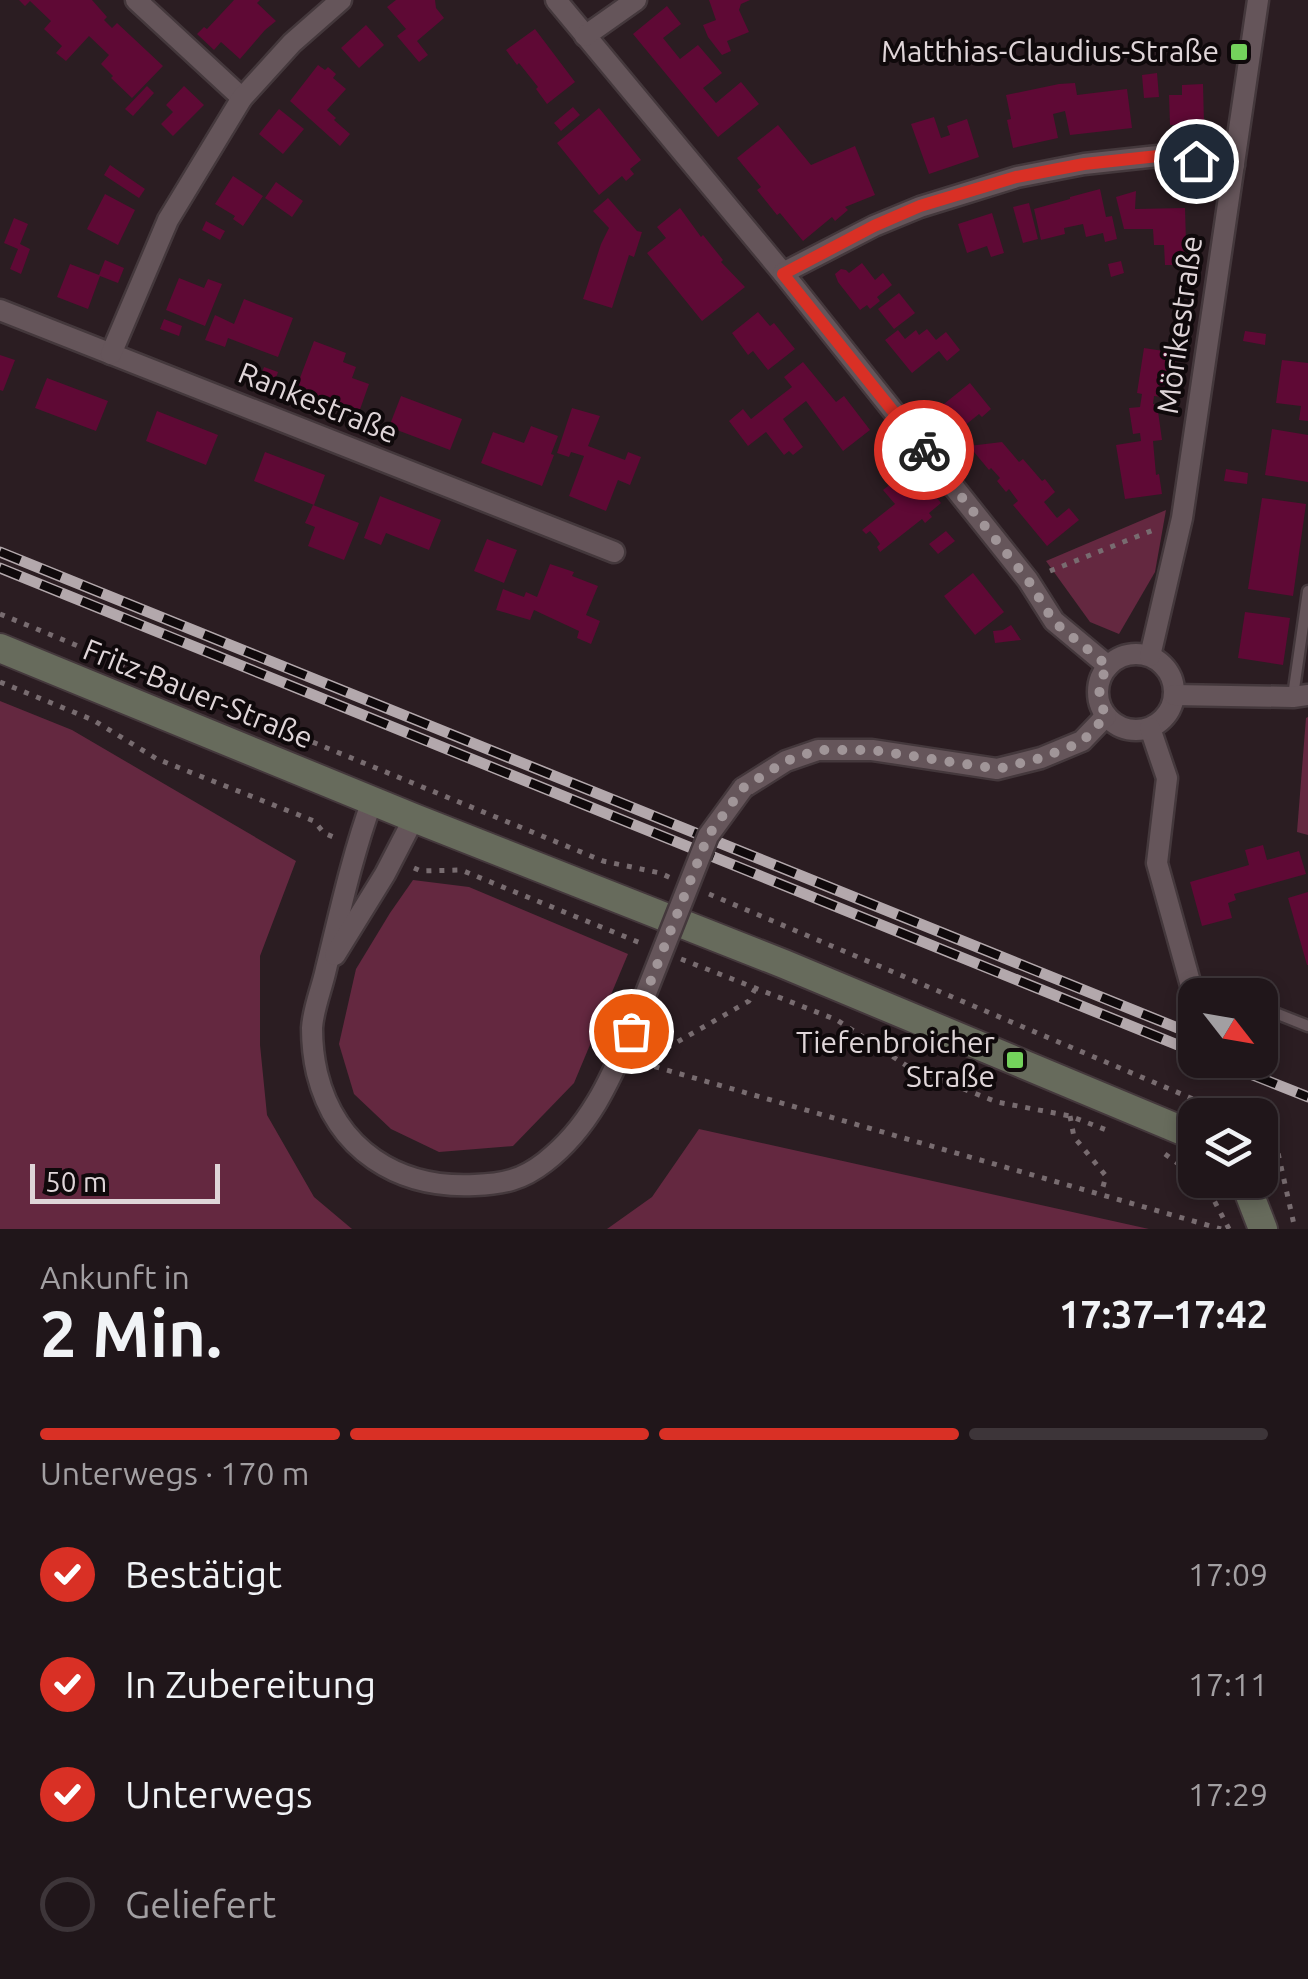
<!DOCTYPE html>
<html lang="de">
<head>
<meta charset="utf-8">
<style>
  :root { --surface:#20161a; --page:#2d2327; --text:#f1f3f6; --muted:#a29fa2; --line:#3d3539; --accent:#d93025 }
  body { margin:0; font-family:Ubuntu,sans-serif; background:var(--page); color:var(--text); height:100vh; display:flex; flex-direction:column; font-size:38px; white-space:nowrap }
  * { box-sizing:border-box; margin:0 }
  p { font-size:32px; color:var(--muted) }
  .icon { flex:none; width:55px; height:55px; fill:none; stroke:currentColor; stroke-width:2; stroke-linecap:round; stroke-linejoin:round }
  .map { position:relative; height:1229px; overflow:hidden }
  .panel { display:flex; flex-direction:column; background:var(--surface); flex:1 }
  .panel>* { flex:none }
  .needle { width:65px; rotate:121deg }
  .controls { position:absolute; left:1178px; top:978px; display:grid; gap:20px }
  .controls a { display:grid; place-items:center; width:100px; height:100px; border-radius:20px; background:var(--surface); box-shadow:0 5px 15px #0003,0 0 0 2px var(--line); font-size:50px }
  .scale { position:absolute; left:30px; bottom:25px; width:190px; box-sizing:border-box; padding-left:10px; border:5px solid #dfd5d8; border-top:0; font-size:28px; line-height:35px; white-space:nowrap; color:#dfd5d8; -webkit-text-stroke:8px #0f090b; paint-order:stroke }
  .pin { position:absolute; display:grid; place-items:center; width:85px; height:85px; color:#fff; margin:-42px; border:5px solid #fff; border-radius:50%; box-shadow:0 2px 10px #0007 }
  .courier { position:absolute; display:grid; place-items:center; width:100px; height:100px; margin:-50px; border:8px solid #d93025; border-radius:50%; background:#fff; color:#222; box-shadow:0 2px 12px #0007 }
  .overview em { font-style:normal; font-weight:700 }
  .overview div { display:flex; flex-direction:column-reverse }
  .overview { display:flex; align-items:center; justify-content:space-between; height:170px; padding:0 40px }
  h1 { font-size:65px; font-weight:700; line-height:75px }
  .bar { display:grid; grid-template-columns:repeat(4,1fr); gap:15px 10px; align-content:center; height:120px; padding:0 40px }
  .bar i { height:12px; border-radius:8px; background:var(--line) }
  .bar .current { background:var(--accent) }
  .bar p { grid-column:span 4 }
  ol { padding:0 40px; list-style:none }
  li { display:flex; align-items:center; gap:30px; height:110px }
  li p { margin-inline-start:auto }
  li .icon { padding:10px; border-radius:50%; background:var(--accent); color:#fff; stroke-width:4 }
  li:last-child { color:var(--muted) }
  li i { width:55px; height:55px; border:5px solid var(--line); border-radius:50% }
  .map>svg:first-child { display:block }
  .green { fill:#642840 }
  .building { fill:#5f0935 }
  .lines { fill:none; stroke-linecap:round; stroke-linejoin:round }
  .lane-casing { stroke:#44383c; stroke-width:15 }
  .street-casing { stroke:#44383c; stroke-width:25 }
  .secondary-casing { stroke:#44383c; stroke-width:32 }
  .path { stroke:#786c70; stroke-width:5; stroke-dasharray:5 8; stroke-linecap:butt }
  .lane { stroke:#65555a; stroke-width:10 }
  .street { stroke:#65555a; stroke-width:20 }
  .secondary { stroke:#676b5c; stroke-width:28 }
  .rail-casing { stroke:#b3a8ac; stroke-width:11 }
  .rail { stroke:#0f090b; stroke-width:8; stroke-dasharray:22; stroke-linecap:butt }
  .street-bridge-casing { stroke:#44383c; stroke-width:25; stroke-linecap:butt }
  .street-bridge { stroke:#65555a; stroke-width:20 }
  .done { stroke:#a09598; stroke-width:10; stroke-dasharray:0 18 }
  .route { stroke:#d93025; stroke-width:12 }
  .poi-dot { fill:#74d25c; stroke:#0f090b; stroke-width:4 }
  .labels { text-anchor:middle; stroke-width:8; stroke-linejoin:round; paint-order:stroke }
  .poi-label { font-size:30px; fill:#dfd5d8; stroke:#0f090b; text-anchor:end }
  .street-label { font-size:30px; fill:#dfd5d8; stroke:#0f090b }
</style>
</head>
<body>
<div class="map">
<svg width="1308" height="1229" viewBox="0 0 1308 1229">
  <rect width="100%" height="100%" fill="#2b1d22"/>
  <!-- green -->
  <g class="green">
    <polygon points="1166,510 1155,572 1119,634 1090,622 1046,561"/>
    <polygon points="0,701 72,730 296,861 260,956 260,1045 267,1115 314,1197 352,1229 0,1229"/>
    <polygon points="1308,717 1308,835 1297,832 1306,718"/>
    <polygon points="413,880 469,887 628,954 574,1083 513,1146 439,1152 391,1129 354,1094 339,1044 356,969 390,913"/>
    <polygon points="699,1129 1149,1229 607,1229 652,1197"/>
  </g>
  <!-- building -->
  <g class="building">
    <polygon points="19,0 92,0 107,17 104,20 112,28 117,23 163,66 132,98 111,78 113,76 101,64 109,55 89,36 66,61 56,53 62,46 44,29 51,21 30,1 25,6"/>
    <polygon points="234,0 260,0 257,3 276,21 265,30 240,59 221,42 214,50 197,34 204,27 207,29"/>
    <polygon points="396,0 435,0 436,8 444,18 417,41 428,55 419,62 397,36 406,29 387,7"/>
    <polygon points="709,0 750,0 741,4 739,10 749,32 727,41 731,51 722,55 708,37 703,25 716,20"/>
    <polygon points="667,6 681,24 663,38 680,59 698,45 722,73 703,88 716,103 741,82 759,104 718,137 633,34"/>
    <polygon points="366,25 384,45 359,68 341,48"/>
    <polygon points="535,29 575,82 547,104 536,89 538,87 519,63 517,65 506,50"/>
    <polygon points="318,65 325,70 328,67 336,74 333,78 346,89 327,110 336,118 334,120 350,134 340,146 290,101"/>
    <polygon points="1157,73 1159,97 1144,98 1142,75"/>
    <polygon points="1075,83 1077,95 1127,89 1132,128 1070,135 1065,111 1053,114 1058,138 1013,148 1007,120 1011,119 1006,95 1059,84"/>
    <polygon points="1203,84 1204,124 1170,125 1169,95 1182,95 1182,85"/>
    <polygon points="147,86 154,93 133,116 125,109"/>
    <polygon points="184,86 204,105 173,136 161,124 173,112 166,105"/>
    <polygon points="573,107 580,115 561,131 554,123"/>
    <polygon points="599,108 641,160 630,169 634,174 626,181 622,176 599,195 557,143"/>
    <polygon points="279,109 304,129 283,154 259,134"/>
    <polygon points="934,117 941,138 950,135 947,126 967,119 979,157 929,174 911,124"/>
    <polygon points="778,125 811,165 855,146 875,195 845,207 848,210 835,221 832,217 803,241 780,213 777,215 757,190 761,187 737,158"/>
    <polygon points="110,165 145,189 139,198 104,175"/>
    <polygon points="233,176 263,196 243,226 233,219 235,216 215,204"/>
    <polygon points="276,182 303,201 292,217 265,198"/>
    <polygon points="1100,189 1106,217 1112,216 1117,239 1105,242 1103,233 1086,237 1083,224 1064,228 1065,234 1041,240 1034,209 1070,199 1070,197"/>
    <polygon points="1136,191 1135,209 1185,208 1186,242 1192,242 1192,265 1165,265 1164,245 1154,245 1153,229 1124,229 1116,197"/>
    <polygon points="105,194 135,210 118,245 87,229"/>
    <polygon points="608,198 637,231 642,232 634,257 629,255 612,308 583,299 601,244 609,228 593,211"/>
    <polygon points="1029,203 1038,239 1023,243 1013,207"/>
    <polygon points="680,208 701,237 703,235 723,260 721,262 745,287 702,321 647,253 666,238 657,227"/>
    <polygon points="992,213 1004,253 991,257 987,246 967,253 958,224"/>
    <polygon points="14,218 28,224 20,244 30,249 21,274 10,269 18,249 4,243"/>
    <polygon points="206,221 225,231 220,240 202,230"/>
    <polygon points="105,260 124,268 118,283 100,276 88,309 57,297 70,264 99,275"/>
    <polygon points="1121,261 1124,273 1111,277 1108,264"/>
    <polygon points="862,263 875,280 883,273 892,285 877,297 880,301 870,309 867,305 860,310 838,282 835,274 841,269 846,270 849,273"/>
    <polygon points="179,278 204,288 208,279 222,284 205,326 166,310"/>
    <polygon points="899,293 915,313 894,329 878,309"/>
    <polygon points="244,299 293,318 278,357 228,338 225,347 205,340 215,315 234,324"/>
    <polygon points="758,312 770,326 774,323 795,349 768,370 753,351 748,355 732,333"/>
    <polygon points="164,319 182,326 179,336 160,329"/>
    <polygon points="927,329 936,340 946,332 960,350 947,361 939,351 912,373 885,340 898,330 905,339 916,330 919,335"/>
    <polygon points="1245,331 1266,334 1265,345 1243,341"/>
    <polygon points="314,341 346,353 343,362 356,367 352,378 369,384 358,415 295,391"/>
    <polygon points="1144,348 1177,353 1170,398 1154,396 1153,404 1157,404 1162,440 1153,441 1156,475 1159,474 1162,494 1125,499 1116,445 1141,441 1140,433 1133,434 1129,408 1140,407 1142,394 1137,393"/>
    <polygon points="0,355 15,360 3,391 0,390"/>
    <polygon points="1282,360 1308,363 1308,421 1299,420 1301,406 1276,403"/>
    <polygon points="803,362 836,402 844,396 870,430 843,451 806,401 783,419 803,447 793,455 789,451 784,455 766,432 748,446 729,421 743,409 751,419 770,404 792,387 784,377"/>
    <polygon points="264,367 278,372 273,386 259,380"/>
    <polygon points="47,378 108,401 96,431 35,408"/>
    <polygon points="970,383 991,409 982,417 979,414 958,431 939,408"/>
    <polygon points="401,396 462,419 450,450 389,427"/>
    <polygon points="572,408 600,416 588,446 625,460 628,452 641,457 630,485 618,480 606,511 569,496 584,456 571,452 569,457 557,453"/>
    <polygon points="157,411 218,435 206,465 146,441"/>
    <polygon points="531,426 558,436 551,454 554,455 542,486 481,463 493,432 524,443"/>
    <polygon points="1272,429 1308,435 1308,482 1265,475"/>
    <polygon points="1002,442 1019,462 1023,459 1042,481 1045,479 1055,492 1044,502 1057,518 1069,508 1079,520 1047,546 1013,505 1018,501 1009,489 1006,492 997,481 1000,478 991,468 989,470 969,446"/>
    <polygon points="265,452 325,475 314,505 254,481"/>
    <polygon points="912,467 941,503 929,513 932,517 925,523 922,519 880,552 877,547 880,544 876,538 870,531 866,534 862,530 895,504 883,490"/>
    <polygon points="1226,469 1248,473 1247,484 1224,481"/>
    <polygon points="380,496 441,520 429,550 386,533 381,545 364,538"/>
    <polygon points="1262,498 1306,504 1293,596 1248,589"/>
    <polygon points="313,505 359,523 344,560 308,546 315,527 305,523"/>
    <polygon points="946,531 955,541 938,554 929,544"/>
    <polygon points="487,539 517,550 504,583 474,571"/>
    <polygon points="550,564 574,572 572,576 598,586 586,615 600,621 591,644 577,638 579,631 534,610 530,620 496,610 503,589 524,597 526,592 537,597"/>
    <polygon points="973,573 1004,612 975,635 944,596"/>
    <polygon points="1245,612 1290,618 1283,665 1238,658"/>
    <polygon points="1011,625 1021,640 995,643 993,631 1003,630"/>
    <polygon points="1263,845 1267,860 1299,851 1306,874 1234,894 1236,900 1228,903 1232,918 1202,926 1190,882 1249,865 1245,850"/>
    <polygon points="1308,892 1308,965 1307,965 1288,898"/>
  </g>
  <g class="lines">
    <!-- lane casing -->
    <g class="lane-casing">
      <g id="lane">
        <polyline points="1293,696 1308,591"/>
        <polyline points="1193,984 1225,995"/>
        <polyline points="1260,1007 1308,1026"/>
      </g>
    </g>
    <!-- street casing -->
    <g class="street-casing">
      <g id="street">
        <polyline points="136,0 242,98"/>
        <polyline points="556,0 783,273 1028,580 1054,621 1108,666"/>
        <polyline points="585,36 636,0"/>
        <polyline points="783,273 874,226 920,207 1017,177 1084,164 1158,156 1234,165"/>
        <polyline points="0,310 614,552"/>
        <polyline points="111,354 168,220 242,98 292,43 341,0"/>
        <circle cx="1136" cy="692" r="38"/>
        <polyline points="1150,656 1182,518 1258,0"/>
        <polyline points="1174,695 1293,697 1308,695"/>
        <polyline points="1150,728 1167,778 1157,863 1195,1000"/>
        <polyline points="743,788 786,761 818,750 872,750 997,769 1041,758 1082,741 1106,716"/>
        <path d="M372 801C352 856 340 912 326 969 322 988 313 1009 312 1028 312 1041 314 1060 317 1073 336 1150 398 1189 475 1185 503 1184 522 1180 545 1162 589 1128 610 1081 631 1031"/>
        <polyline points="335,955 385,874 414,818"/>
      </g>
    </g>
    <!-- secondary casing -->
    <g class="secondary-casing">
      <g id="secondary">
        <polyline points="0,648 414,818 784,964 1195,1136"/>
        <polyline points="1244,1180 1263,1229"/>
      </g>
    </g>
    <!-- path -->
    <g class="path">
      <polyline points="1050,571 1156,529"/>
      <polyline points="0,614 603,861 660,873 671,878"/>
      <polyline points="0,682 93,720 157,759 314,821 324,833 338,839"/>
      <polyline points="414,868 421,871 461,870 643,944"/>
      <polyline points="709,894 1231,1115"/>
      <polyline points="681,959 837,1020 910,1068 997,1102 1070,1116 1109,1131"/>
      <polyline points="1260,1035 1269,1039 1272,1031"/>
      <polyline points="644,1061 749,1001 755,989"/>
      <polyline points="642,1063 1221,1229"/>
      <polyline points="1070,1116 1074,1137 1106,1176 1101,1194"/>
      <polyline points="1260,1135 1278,1153 1295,1229"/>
      <polyline points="1165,1154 1195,1176"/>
      <polyline points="1201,1180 1205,1183 1229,1229"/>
    </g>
    <!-- lane -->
    <use href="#lane" class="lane"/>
    <!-- street -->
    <use href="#street" class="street"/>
    <!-- secondary -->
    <use href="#secondary" class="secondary"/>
    <!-- rail casing -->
    <g class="rail-casing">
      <g id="rail">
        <polyline points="0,552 1195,1035"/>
        <polyline points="0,568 1195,1052"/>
        <polyline points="1215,1060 1308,1097"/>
      </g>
    </g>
    <!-- rail -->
    <use href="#rail" class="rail"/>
    <!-- street-bridge casing -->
    <g class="street-bridge-casing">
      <polyline id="street-bridge" points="631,1031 708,836 743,788"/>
    </g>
    <!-- street-bridge -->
    <use href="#street-bridge" class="street-bridge"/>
  </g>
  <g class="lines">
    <!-- done -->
    <path class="done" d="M631 1031 708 836 743 788 786 761 818 750H872L998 769 1041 758 1082 742 1106 716C1097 696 1097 685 1108 666L1054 622 1028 580 924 450"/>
    <!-- route -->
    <polyline class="route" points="924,450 783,274 874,226 920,206 1016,177 1084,164 1158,156 1196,161"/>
  </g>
  <!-- markers -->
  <g class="poi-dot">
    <rect x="1229" y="42" width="20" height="20" rx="5"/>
    <rect x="1005" y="1050" width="20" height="20" rx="5"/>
  </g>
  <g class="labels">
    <!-- poi labels -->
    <g class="poi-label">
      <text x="1219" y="62">Matthias-Claudius-Straße</text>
      <text x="995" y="1053">Tiefenbroicher<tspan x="995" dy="34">Straße</tspan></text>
    </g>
    <!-- street labels -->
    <g class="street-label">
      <text transform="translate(1180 325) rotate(-82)" y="10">Mörikestraße</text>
      <text transform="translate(318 403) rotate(22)" y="10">Rankestraße</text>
      <text transform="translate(198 694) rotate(22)" y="10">Fritz-Bauer-Straße</text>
    </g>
  </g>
</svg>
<div class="controls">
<a><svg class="needle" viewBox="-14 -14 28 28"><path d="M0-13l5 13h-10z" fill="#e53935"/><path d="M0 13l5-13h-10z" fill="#a29fa2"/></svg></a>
<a><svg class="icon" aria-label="layers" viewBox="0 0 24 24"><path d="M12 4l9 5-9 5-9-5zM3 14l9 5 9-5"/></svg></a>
</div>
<div class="scale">50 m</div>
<div class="pin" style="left:631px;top:1031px;background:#ea580c"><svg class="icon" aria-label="bag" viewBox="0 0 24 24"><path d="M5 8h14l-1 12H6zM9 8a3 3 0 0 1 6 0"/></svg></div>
<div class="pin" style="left:1196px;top:161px;background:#1f2937"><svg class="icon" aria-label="home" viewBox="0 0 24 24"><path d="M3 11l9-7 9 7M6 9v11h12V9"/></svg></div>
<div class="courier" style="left:924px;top:450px"><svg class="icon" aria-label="bike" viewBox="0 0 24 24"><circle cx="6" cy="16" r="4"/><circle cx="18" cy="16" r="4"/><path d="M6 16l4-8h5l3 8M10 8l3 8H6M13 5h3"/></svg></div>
</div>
<section class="panel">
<div class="overview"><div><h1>2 Min.</h1><p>Ankunft in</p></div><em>17:37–17:42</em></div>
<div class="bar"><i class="current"></i><i class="current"></i><i class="current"></i><i></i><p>Unterwegs · 170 m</p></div>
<ol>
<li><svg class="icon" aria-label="check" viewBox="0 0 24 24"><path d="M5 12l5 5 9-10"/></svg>Bestätigt<p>17:09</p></li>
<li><svg class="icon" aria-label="check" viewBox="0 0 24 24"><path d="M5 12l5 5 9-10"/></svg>In Zubereitung<p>17:11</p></li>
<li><svg class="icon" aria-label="check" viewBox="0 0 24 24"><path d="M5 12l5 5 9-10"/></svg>Unterwegs<p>17:29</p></li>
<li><i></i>Geliefert</li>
</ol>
</section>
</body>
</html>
